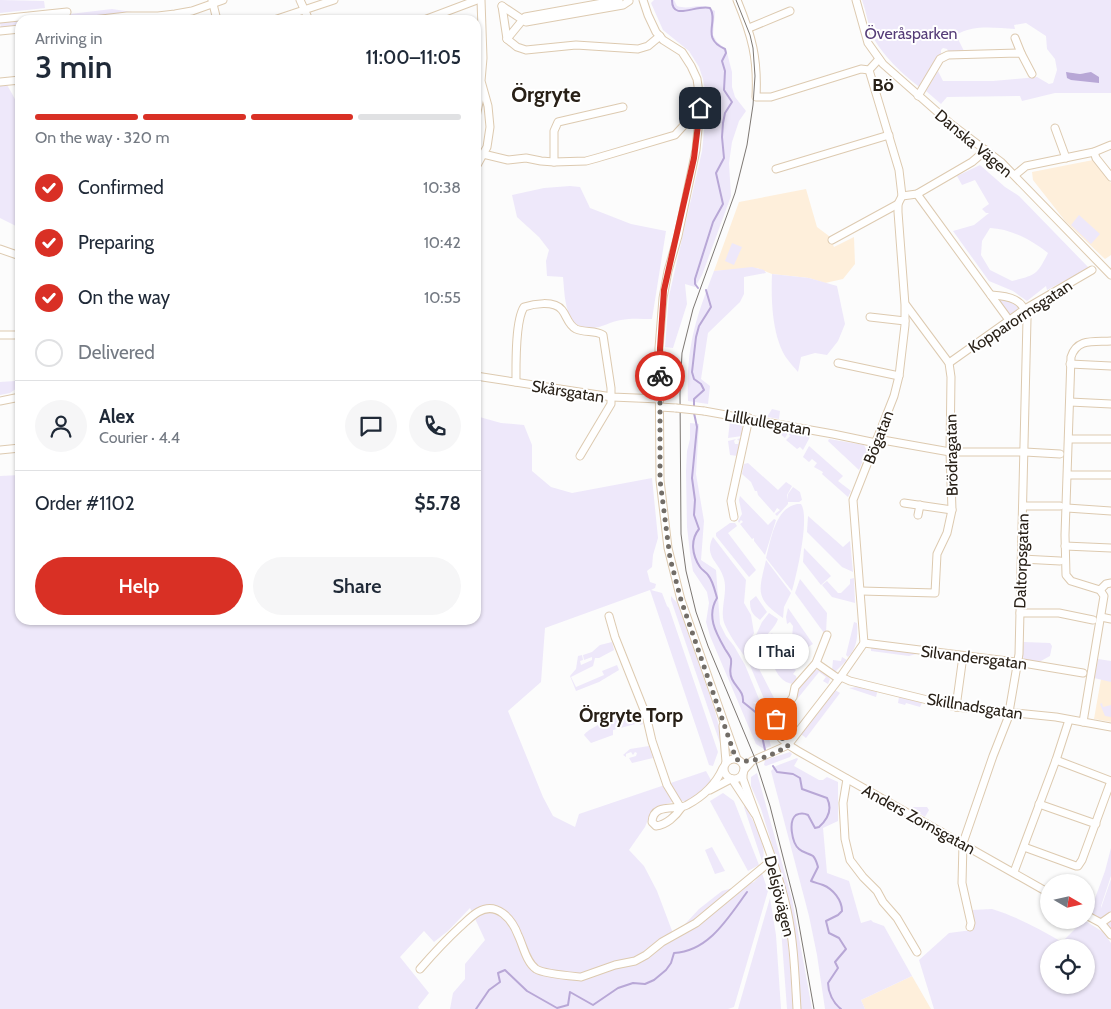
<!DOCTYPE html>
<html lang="en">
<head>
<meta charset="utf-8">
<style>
  :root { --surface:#fff; --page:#f6f6f7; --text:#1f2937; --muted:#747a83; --line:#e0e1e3; --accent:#d93025 }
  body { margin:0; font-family:Cabin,sans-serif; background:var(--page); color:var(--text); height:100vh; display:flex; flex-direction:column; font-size:19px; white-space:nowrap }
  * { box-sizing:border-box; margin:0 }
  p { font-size:16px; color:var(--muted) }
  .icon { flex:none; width:28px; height:28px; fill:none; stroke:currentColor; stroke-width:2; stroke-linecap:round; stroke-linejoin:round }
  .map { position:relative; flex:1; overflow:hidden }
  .details { position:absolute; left:15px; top:15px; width:466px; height:610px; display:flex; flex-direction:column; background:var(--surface); border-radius:15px; box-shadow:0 1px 4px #0004 }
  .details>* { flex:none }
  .needle { width:32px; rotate:99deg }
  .fabs { position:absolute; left:1040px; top:874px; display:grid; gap:10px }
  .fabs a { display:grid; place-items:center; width:55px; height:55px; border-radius:50%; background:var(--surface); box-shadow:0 1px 4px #0004; font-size:25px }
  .pin { position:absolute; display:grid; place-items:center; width:42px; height:42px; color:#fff; margin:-21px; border-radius:10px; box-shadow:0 2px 8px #0006 }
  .courier { position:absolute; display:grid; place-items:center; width:50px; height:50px; margin:-25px; border:4px solid #d93025; border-radius:50%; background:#fff; color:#222; box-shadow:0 1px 6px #0007 }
  .bubble { position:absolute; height:35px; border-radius:18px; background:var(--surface); box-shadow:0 1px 4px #0004; font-size:16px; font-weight:600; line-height:35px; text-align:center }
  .headline em { font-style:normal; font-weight:600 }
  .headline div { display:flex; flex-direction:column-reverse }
  .headline { display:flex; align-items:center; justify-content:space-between; height:85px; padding:0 20px }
  h1 { font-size:32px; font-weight:600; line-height:38px }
  .bar { display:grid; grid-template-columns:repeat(4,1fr); gap:8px 5px; align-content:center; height:60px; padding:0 20px }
  .bar i { height:6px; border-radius:4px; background:var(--line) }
  .bar .current { background:var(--accent) }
  .bar p { grid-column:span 4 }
  .line { display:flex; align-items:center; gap:12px; padding:0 20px; border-top:1px solid var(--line) }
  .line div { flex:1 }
  .round { display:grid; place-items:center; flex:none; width:52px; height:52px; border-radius:26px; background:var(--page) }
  ol { padding:0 20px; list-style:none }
  li { display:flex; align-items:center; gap:15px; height:55px }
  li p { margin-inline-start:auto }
  li .icon { padding:5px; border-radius:50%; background:var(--accent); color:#fff; stroke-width:4 }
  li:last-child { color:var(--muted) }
  li i { width:28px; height:28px; border:2px solid var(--line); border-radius:50% }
  .cta { display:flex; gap:10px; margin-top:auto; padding:10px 20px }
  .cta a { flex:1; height:58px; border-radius:30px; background:var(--accent); color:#fff; font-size:20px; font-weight:600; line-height:58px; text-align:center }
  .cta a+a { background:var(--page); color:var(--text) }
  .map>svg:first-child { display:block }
  .built { fill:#feefdb }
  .green { fill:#eee8fa; fill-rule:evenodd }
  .water { fill:#b8a7d6 }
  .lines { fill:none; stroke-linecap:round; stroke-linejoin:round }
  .stream { stroke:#b8a7d6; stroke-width:2 }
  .minor-casing { stroke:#ddcab0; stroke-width:9 }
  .minor { stroke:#fff; stroke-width:7 }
  .tram { stroke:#7c7772; stroke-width:1 }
  .minor-bridge-casing { stroke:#ddcab0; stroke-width:9; stroke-linecap:butt }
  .minor-bridge { stroke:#fff; stroke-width:7 }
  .done { stroke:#726d67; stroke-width:5; stroke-dasharray:0 9 }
  .route { stroke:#d93025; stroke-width:6 }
  .labels { text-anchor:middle; stroke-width:4; stroke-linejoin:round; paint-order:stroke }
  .park-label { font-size:16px; fill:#563d78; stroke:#fff }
  .street-label { font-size:16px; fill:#282017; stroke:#fff }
  .neighbourhood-label { font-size:18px; font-weight:bold; fill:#282017; stroke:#fff }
  .quarter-label { font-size:19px; font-weight:bold; fill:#282017; stroke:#fff }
  .district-label { font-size:21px; font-weight:bold; fill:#282017; stroke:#fff }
</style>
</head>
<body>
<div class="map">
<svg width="1111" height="1009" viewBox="0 0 1111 1009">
  <rect width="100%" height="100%" fill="#fcfcfc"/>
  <!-- built -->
  <g class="built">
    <polygon points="1093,160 1111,183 1111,255 1105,259 1066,222 1033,180 1032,172"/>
    <polygon points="806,189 817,227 829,236 834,247 854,237 855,264 843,279 825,283 809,278 772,274 757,268 714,271 739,202"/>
    <polygon points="1101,679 1111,681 1111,722 1094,719"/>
    <polygon points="912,976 931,1009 865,1009 861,1000"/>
  </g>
  <!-- green -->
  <g class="green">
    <polygon points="0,0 44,1 45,8 0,13"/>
    <path d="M654 0H674L677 6C693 11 697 0 715 11L713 35 717 42 726 49 732 72V87L735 97 746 111 739 121 732 142 729 163 731 196 702 275 695 287 685 284 687 304 673 348 665 347 669 296 702 151 707 101 703 79 699 67 689 51 663 30 651 3Z"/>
    <path d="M862 0H1111V93H1055L1022 101 1020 96 947 97 941 104 926 91 938 71 943 81H993L1037 77 1049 84 1053 83 1057 70 1055 59 1047 49 1046 36 1026 23 1014 25 1015 29C995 28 974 24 956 35L964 51 949 52 947 49 943 48 941 50V54L921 88C904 76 881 54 872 35 868 24 866 11 862 0ZM1067 72 1080 74 1084 73 1099 82 1088 81Z"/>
    <polygon points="112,9 132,12 78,19 73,17 70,14"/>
    <polygon points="20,20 20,26 1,28 0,23"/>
    <polygon points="6,83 20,108 20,228 0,218 0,84"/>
    <path d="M980 165 1005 187 1019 196 1089 268 1047 290 1046 286 1027 301 1013 291 989 281 953 231 974 225 989 213H986L982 209 989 204 975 180 962 185 957 176ZM990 228C1011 229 1032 240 1048 253 1037 275 1036 275 1012 281L990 270 981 255 982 241Z"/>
    <path d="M570 186 580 187 590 208 631 224 666 231 652 319C642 319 631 318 621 320 611 321 602 328 591 328 564 329 565 296 563 277L547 276 546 261 549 250 539 237 517 217 512 195 544 188Z"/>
    <polygon points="1079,215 1100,234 1091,244 1071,225"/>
    <polygon points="732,243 742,247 734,265 725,261"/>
    <path d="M752 267 764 270 766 273 744 277V294L740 302 708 333 701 379 710 386 708 404 688 401C686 348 695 320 714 271Z"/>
    <path d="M772 274 809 278 837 286 845 324 838 341 827 355 815 353 801 357 798 372C794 367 789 362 785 356 772 333 771 300 772 274Z"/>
    <polygon points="998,298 1012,301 1018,306 1017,313 1010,317 997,299"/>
    <polygon points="15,381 20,386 10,393 0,395 0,382"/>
    <polygon points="772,409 780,411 779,419 767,417"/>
    <polygon points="476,416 501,423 524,425 532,445 532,471 551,487 572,493 652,478 658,538 653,555 652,567 647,571 650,582 656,584 655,588 651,590 662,593 667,606 669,608 718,752 713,766 709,765 650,590 545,628 541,682 508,711 543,797 553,816 575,827 579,814 706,771 712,782 686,802 679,800 656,807 651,812 645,827 629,850 644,866 657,891 674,936 699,909 722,891 754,882 762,873 768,891 734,1007 728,1009 450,1009 453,993 465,979 465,964 485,940 470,908 448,931 434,942 424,931 400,957 429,993 418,1007 419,1009 0,1009 0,476 20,475 20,620 476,620"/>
    <polygon points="730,421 739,422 742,426 742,436 728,438"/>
    <polygon points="690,423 699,424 696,474 704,521 701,560 716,570 720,624 726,636 734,646 745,665 761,704 753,702 762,709 773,734 769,739 771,746 764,749 756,744 710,636 706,622 709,603 707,592 693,571 690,553 687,527 686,471 687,451 690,439"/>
    <polygon points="779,430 809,435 810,437 803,450 800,447 797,449 786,440 790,436 788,433 785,438 779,433"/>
    <polygon points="742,438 738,456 730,455 728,441 736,439 734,441 735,444 738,444 739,441 737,439"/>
    <polygon points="829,439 864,445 867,451 859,470 828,441"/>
    <polygon points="809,446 843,476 838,481 851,491 848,497 822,474 823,472 814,467 817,463 812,459 809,462 803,457"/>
    <polygon points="748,463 778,490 786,482 792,486 787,495 787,500 788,494 793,487 800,492 802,500 799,502 788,502 788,504 777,516 775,514 780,510 777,508 774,513 758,495 757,491 755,491 751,482 742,474 744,464"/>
    <polygon points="740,496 768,525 774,519 776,520 765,555 754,541 754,538 752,539 740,524 743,522 741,520 739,523 738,521 742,514 739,500"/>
    <path d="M797 504H801C810 517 797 574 792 591L766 558C771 540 775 508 797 504Z"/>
    <polygon points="808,516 843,547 850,541 853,572 842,567 807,532"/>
    <polygon points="730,523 735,523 737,526 728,533 756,570 749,577 716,536 716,533"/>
    <path d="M713 537 746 580 744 603 751 615 754 633 747 646 746 658C739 649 730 636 725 625 719 611 728 594 724 579 720 562 703 557 713 537Z"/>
    <polygon points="804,548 831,576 821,585 803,562"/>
    <path d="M766 560 791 593 784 607 783 618C754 598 759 591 766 560Z"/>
    <polygon points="854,578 855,603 832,597 822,585 827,581 838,593 841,593 850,584 850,579"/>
    <polygon points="800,579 827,613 826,633 824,633 795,593"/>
    <polygon points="671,596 678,604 714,708 723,741 722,749 671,600"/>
    <path d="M756 596 767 612 760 620C752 614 750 611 750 601Z"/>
    <polygon points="788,608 813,644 808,647 804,642 799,645 803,651 801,651 792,638 793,626 790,622 787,624 786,617"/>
    <path d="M769 613 778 619C774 631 762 635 761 649L751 646 762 622Z"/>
    <path d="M854 622 857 623C858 635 857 649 848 657L846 655Z"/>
    <path d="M772 633 783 653 796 670 793 674 796 676 797 680 793 684C779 682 776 670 770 659L772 658 765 649 766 640Z"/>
    <polygon points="612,642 614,650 599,658 595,658 593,666 571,677 576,687 604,675 602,671 617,665 619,670 599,682 576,691 570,676 576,669 578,656 582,655 583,660 580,661 581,665 592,660 592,657 584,660 583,655 592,652 600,645"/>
    <polygon points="1024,642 1050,643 1052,646 1050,656 1039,662 1024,660 1022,654"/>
    <polygon points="871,646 920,653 909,656 871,651"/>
    <polygon points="749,649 761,652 753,657 775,700 767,706 749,663"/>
    <polygon points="842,657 847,660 835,672 832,670 833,660 841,661"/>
    <polygon points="1098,659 1111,661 1111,682 1094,678"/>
    <path d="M815 670C821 669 826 674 830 679L828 684 823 681 826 677 819 672 798 698 795 696 796 691Z"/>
    <polygon points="857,687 877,692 877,693 876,697 849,688"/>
    <polygon points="835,690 840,693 806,738 801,734"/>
    <polygon points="899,697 922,703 920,707 906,703 905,705 898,703"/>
    <polygon points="1102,703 1103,707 1111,705 1111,717 1105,716 1100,704"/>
    <path d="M637 711 643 724 640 725 639 723 613 730V735L591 743 584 735C590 726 626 713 637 711Z"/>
    <polygon points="649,746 653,758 632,763 629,758 636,756 637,753 635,752 633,755 631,752 626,754 626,757 623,755 630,749"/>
    <polygon points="790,752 792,754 790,757 766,766 764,765 765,760"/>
    <polygon points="797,758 798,759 794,766 819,780 823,780 827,777 838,782 838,821 823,828 827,873 849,881 861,923 871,920 873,922 884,926 912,976 861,1000 865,1009 825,1009 817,955 809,916 771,771 776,766"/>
    <polygon points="757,773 792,899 812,1009 801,1009 796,944 793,919 785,886 761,809 751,786 751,777"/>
    <polygon points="723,793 734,801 759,865 748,871 710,801"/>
    <path d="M745 806C752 818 769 849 762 861L744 807Z"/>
    <polygon points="911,807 927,807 929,810 925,817 911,808"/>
    <polygon points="712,847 725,871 715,874 705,850"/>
    <polygon points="1111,848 1111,876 1101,906 1101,908 1111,879 1111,933 1100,919 1090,912 1105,871"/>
    <path d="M768 865C772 870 773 877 775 883 789 924 790 966 793 1009H787L780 915 765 866Z"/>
    <polygon points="770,898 776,935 781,1009 738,1009"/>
    <path d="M992 909C1018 917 1039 929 1062 942L1084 920 1103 932 1111 943V1009H934L919 960 949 933 972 930 974 926 972 910ZM1049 948H1086V985H1049Z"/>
  </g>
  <!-- water -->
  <polygon class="water" points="1066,72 1080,74 1091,72 1099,77 1099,83 1071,80 1067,78"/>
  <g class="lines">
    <!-- stream -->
    <g class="stream">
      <path d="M672 0C672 22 696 4 710 8 719 22 700 38 725 49L726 53 722 61 725 71 724 90 732 102 725 113 723 123 722 137 724 158 716 173 723 204 713 222 695 279V284L698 288"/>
      <polyline points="694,408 694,399 704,390 701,384 694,379 692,372 696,337 699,326 711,307 706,290"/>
      <path d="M694 413 697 427 692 478 695 500 694 515 699 529C690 540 692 555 700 567 702 570 706 572 708 575 713 581 715 591 717 598 706 616 716 633 725 649 727 652 730 656 731 659 732 667 728 671 732 679 736 688 744 691 743 702L764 719 768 729 762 736 765 750"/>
      <path d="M773 766 777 772 793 774 800 778 802 789 827 798C833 810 828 819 819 827L815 828 808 815C804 813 800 813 796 815 788 821 792 843 799 849 803 853 809 853 813 856 816 859 817 864 818 867L811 881C815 883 818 883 823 885 833 889 842 900 842 911L838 915 826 921 829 933 839 938 846 949 835 962 838 968 828 983C828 992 833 1003 841 1009"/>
      <path d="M476 1009 489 990 500 982 498 973 505 970 527 991 557 1008 568 1005 570 992 593 1005 618 988 633 983 645 984 654 980 666 970 671 963 674 953C709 951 728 918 747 892"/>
    </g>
    <!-- minor casing -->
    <g class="minor-casing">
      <g id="minor">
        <polyline points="212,0 217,20"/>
        <polyline points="300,0 309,20"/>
        <polyline points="643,0 648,15 656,32 663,40 682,52 691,66 697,79 699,93 699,118 696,150 678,236 668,271 663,298 659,348 660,480 668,548 681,600 737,759"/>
        <path d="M737 0C752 36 758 58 756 97H771L861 69 869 70 879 59"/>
        <polyline points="856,0 868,43 883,64 951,124 1001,162 1111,275"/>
        <polyline points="502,6 526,22 623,5 629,1"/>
        <polyline points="502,6 507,39"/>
        <polyline points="0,19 67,12"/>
        <polyline points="93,20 127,16 158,16 175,14 192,11 223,0"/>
        <polyline points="274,20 334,0"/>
        <polyline points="424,20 477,0"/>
        <polyline points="749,28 790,11"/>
        <polyline points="0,31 20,29"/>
        <polyline points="1015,38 1021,53"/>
        <polyline points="507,39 517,47 526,50 576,45 638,49 648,46 660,36"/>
        <polyline points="507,39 525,17 619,0"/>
        <polyline points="19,80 20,95"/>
        <polyline points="0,82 20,80"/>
        <polyline points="918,96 940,59 948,55 1021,53 1032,74"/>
        <polyline points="476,117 480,97 483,91"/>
        <polyline points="1055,128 1066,158"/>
        <polyline points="1094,152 1096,158 1111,177"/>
        <polyline points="483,154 508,160 526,158 541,161 554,162 586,161 597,158 675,135 685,124 691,110 700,108"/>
        <polyline points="554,162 554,131 558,122 623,107"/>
        <polyline points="476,167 487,147 490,127 488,106 481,81 483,58 481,0"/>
        <polyline points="776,169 889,135"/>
        <polyline points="1015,175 1026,166 1094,152 1111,145"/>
        <polyline points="917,194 1009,320"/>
        <polyline points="902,196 917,194 972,162 986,150"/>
        <polyline points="832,240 898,204"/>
        <polyline points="0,249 20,256"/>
        <polyline points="870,317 905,321"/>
        <polyline points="0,335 20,335"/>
        <polyline points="838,363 899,376"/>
        <polyline points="949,363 1025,309 1092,270"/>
        <polyline points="1070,364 1111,366"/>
        <polyline points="476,376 612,397 660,399"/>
        <path d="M516 382C516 365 515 321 524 307 533 304 554 300 562 310 567 316 568 325 576 329 585 333 595 330 603 335L611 388V404L580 456"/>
        <polyline points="0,401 20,397"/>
        <polyline points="1070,402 1111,404"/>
        <polyline points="660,407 676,408"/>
        <polyline points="704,411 833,434 876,443"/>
        <polyline points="877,439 950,452 1025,452 1060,454"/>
        <polyline points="1069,439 1111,439"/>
        <polyline points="0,450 20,448"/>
        <polyline points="1068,475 1111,475"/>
        <polyline points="904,503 952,510"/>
        <polyline points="1023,506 1060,506"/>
        <polyline points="1067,508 1111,511"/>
        <polyline points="918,515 920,505"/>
        <polyline points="734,517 731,501 749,418"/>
        <polyline points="1065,546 1111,548"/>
        <polyline points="1022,559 1060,561"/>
        <polyline points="1100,590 1106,584 1111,583"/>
        <polyline points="861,591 935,593 937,554 947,533 952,510 950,452 951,377 949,363 906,305"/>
        <polyline points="1020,613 1059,613 1093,620"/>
        <polyline points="609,616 615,637 646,715 652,741 667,785 681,808"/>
        <polyline points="1101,617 1111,619"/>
        <path d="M827 635 816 663 795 687 793 697 774 724C774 735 789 746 798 751L1049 893"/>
        <polyline points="864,643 1023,663 1083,673"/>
        <polyline points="816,663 839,679"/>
        <polyline points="841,677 850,681 956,707 1056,717 1111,727"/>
        <polyline points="956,707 963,656"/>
        <path d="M1083 722 1104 596 1100 590 1071 581 1066 575 1065 535 1071 357C1077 338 1094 342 1111 341"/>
        <polyline points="723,726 726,762"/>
        <circle cx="734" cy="769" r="10"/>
        <polyline points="744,770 752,761 788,745 839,679 864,643 853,500 894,396 899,376 905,325 905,305 898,212 898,204 902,196 899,170 869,70"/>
        <path d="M743 773V779C758 823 777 865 787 910 794 942 795 976 797 1009"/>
        <polyline points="732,779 755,814"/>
        <polyline points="847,779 843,803 845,839 850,860 863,877 877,891 883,902 897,918 917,952"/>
        <polyline points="710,790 731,779"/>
        <polyline points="1039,804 1096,824"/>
        <path d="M681 808C676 816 666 825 656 826L652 822C653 802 677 811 687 805 702 797 716 784 723 768"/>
        <polyline points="1024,847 1076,866 1078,866 1082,860 1111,781 1056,760"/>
        <polyline points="1014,872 1056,760 1069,720"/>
        <polyline points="1086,915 1101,923 1111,935"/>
        <polyline points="1101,923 1111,916"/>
        <path d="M970 927 971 923 962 883 963 843 993 756 1008 718 1019 654 1027 319C1025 299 1009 296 991 295"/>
        <path d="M420 969C433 954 446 940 460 927 466 922 471 916 478 912 497 901 512 919 518 935 523 945 526 962 536 969 544 974 571 976 581 977L615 965 635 961 646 955 662 942 696 923 772 860"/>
      </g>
    </g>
    <!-- minor -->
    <use href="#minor" class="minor"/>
    <!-- tram -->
    <polyline class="tram" points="736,0 750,35 753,48 755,76 753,105 747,145 735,193 693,309 682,353 680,393 681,534 686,571 696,612 708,646 754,756 770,806 796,908 814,1009"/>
    <!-- minor-bridge casing -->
    <g class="minor-bridge-casing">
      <polyline id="minor-bridge" points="676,408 704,411"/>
    </g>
    <!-- minor-bridge -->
    <use href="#minor-bridge" class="minor-bridge"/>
  </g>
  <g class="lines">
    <!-- done -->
    <path class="done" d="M660 376V480L670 558 681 600 736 759C750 766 776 753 788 746L774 727V724L776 719"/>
    <!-- route -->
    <polyline class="route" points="660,376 660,348 664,290 694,158 700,108"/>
  </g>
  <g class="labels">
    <!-- park labels -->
    <g class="park-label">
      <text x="911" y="39">Överåsparken</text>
    </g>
    <!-- street labels -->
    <g class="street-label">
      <text transform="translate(974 143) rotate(40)" y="6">Danska Vägen</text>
      <text transform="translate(1020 316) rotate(-33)" y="6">Kopparormsgatan</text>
      <text transform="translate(568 391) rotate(9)" y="6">Skårsgatan</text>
      <text transform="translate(768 422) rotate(10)" y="6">Lillkullegatan</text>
      <text transform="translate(878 437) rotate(-69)" y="6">Bögatan</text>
      <text transform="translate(951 455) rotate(-91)" y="6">Brödragatan</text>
      <text transform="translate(1021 561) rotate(-88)" y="6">Daltorpsgatan</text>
      <text transform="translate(974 657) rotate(7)" y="6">Silvandersgatan</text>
      <text transform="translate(975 706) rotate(9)" y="6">Skillnadsgatan</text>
      <text transform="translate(919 819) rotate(29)" y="6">Anders Zornsgatan</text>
      <text transform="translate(780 896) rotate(76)" y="6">Delsjövägen</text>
    </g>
    <!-- neighbourhood labels -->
    <g class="neighbourhood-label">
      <text x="883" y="91">Bö</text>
    </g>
    <!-- quarter labels -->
    <g class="quarter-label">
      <text x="631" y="722">Örgryte Torp</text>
    </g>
    <!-- district labels -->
    <g class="district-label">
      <text x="546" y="102">Örgryte</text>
    </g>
  </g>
</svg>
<div class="fabs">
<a><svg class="needle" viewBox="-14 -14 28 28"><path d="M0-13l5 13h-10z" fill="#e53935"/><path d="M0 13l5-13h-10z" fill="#747a83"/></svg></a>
<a><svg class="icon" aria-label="locate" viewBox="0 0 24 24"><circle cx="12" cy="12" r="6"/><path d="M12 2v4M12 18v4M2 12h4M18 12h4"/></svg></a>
</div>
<div class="pin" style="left:776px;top:719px;background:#ea580c"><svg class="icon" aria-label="bag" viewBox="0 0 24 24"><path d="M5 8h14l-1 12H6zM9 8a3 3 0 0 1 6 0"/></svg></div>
<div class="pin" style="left:700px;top:108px;background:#1f2937"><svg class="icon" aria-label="home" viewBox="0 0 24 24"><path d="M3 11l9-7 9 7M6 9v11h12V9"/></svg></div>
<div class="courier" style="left:660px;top:376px"><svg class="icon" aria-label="bike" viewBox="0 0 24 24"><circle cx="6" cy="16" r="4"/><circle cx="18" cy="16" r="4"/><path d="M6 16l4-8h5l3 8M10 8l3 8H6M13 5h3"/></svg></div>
<div class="bubble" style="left:744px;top:634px;width:65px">I Thai</div>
<section class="details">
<div class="headline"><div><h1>3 min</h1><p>Arriving in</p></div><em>11:00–11:05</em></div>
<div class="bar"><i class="current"></i><i class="current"></i><i class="current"></i><i></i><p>On the way · 320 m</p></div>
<ol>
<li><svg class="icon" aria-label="check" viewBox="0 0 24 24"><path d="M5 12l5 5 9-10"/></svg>Confirmed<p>10:38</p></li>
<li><svg class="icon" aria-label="check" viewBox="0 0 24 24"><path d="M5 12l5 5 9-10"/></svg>Preparing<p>10:42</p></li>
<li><svg class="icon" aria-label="check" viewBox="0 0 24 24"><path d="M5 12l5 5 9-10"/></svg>On the way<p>10:55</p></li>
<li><i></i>Delivered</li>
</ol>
<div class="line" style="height:90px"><a class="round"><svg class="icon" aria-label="person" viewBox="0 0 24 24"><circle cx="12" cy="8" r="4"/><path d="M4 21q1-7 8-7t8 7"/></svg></a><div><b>Alex</b><p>Courier · 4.4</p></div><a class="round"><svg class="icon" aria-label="chat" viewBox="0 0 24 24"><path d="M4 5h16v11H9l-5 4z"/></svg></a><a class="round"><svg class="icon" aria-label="phone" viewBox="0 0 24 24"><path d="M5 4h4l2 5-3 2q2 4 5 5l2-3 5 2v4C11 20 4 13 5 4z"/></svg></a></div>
<div class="line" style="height:65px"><div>Order #1102</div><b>$5.78</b></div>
<div class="cta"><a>Help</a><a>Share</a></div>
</section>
</div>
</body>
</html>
